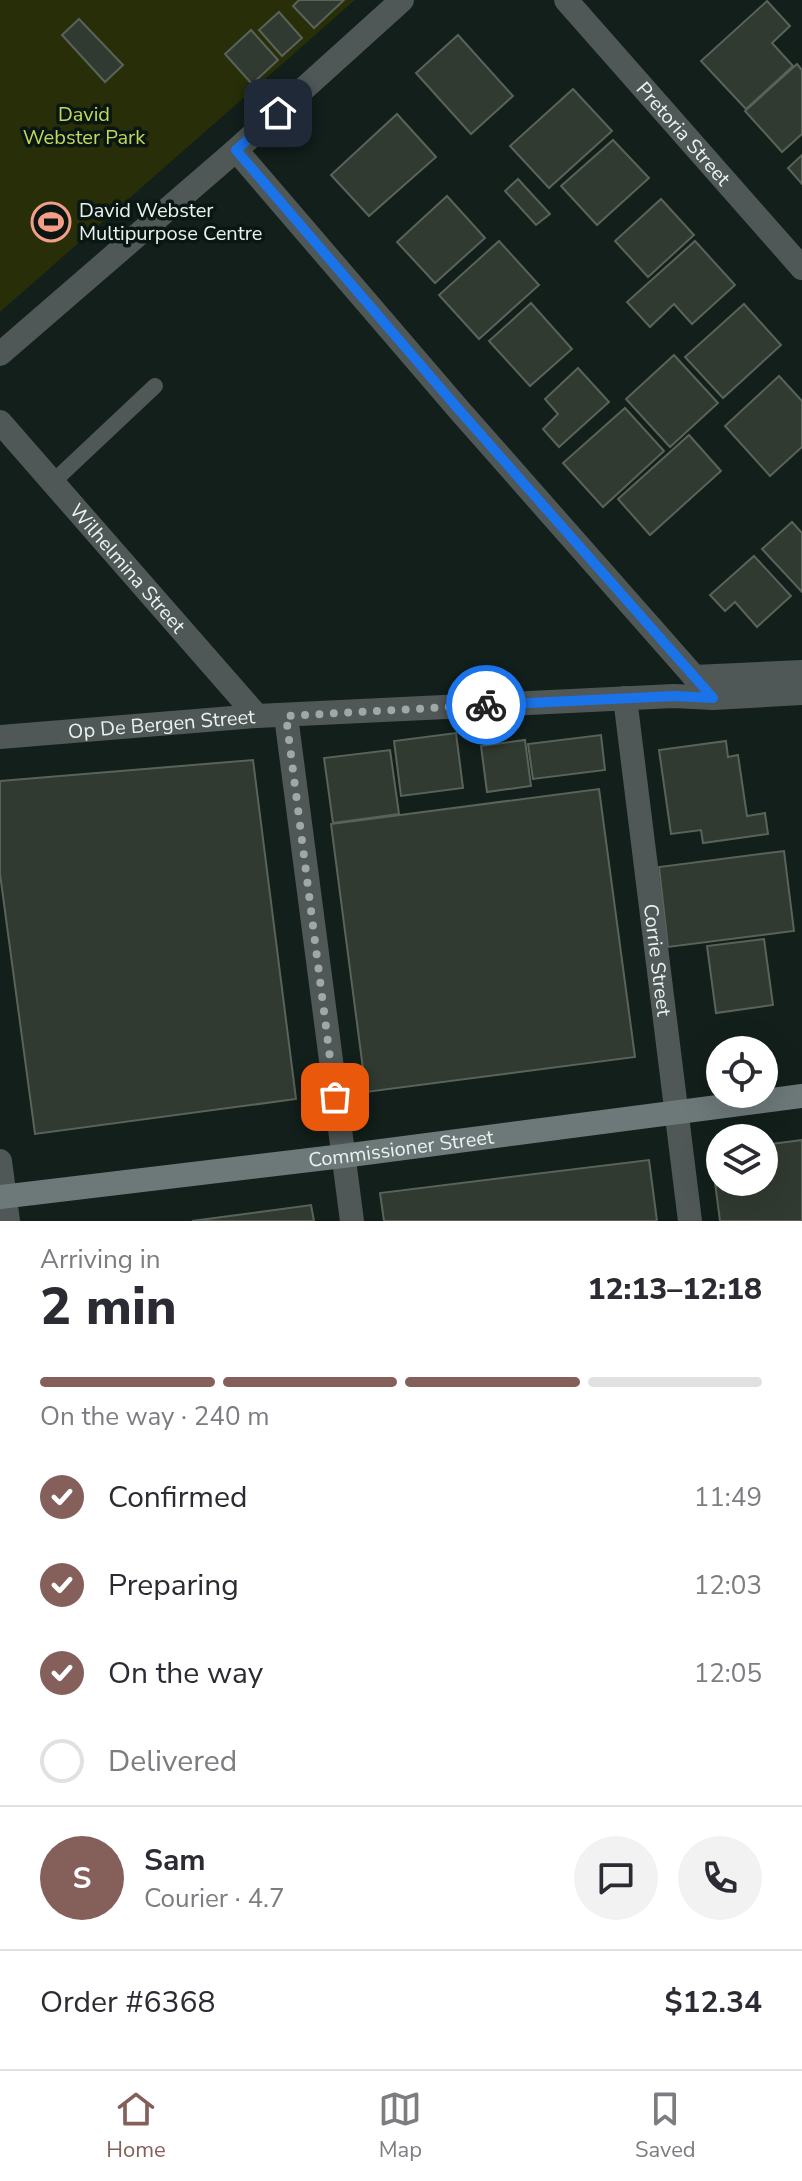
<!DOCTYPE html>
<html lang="en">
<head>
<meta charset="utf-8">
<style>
  :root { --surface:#fff; --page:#f2f2f3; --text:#2b2b33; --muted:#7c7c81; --line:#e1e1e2; --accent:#855f59 }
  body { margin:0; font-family:"Nunito Sans",sans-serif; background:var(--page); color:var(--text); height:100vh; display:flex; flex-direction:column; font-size:30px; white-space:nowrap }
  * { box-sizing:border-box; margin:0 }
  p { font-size:26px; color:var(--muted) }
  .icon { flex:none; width:44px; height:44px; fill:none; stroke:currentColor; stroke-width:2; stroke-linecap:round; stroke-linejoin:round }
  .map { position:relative; height:1221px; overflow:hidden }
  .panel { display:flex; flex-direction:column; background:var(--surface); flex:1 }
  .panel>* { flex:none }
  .fabs { position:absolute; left:706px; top:1036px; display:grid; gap:16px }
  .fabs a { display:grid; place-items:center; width:72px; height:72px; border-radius:50%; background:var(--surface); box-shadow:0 8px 32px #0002; font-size:40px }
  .pin { position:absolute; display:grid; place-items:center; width:68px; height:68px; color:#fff; margin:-34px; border-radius:16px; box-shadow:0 4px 12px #0006 }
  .courier { position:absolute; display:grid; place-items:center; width:80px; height:80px; margin:-40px; border:6px solid #1a73e8; border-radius:50%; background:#fff; color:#222; box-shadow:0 2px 10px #0007 }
  .summary em { font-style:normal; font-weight:800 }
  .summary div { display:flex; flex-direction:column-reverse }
  .summary { display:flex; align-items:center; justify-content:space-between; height:136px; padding:0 40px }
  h1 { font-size:52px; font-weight:800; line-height:60px }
  .bar { display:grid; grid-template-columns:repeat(4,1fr); gap:12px 8px; align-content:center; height:96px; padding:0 40px }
  .bar i { height:10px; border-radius:6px; background:var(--line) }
  .bar .on { background:var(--accent) }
  .bar p { grid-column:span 4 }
  .line { display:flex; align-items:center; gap:20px; padding:0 40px; border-top:2px solid var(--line) }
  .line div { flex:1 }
  .round { display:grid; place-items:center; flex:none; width:84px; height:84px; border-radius:42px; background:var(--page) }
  ol { padding:0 40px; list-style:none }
  li { display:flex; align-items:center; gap:24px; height:88px }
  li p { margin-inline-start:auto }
  li .icon { padding:8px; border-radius:50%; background:var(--accent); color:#fff; stroke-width:4 }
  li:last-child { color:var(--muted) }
  li i { width:44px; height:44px; border:4px solid var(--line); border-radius:50% }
  .tabs { display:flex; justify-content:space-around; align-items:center; height:112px; border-top:2px solid var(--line); background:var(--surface); font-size:22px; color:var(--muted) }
  .tabs a { display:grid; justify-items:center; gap:4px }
  .tabs .on { color:var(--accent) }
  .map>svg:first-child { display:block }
  .green { fill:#282e07 }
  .building { fill:#313a31; stroke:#596359; stroke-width:2 }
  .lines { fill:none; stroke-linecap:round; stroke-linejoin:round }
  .lane { stroke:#505757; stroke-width:16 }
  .street { stroke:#505757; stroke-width:24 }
  .secondary { stroke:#6d7879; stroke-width:24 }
  .done { stroke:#9ea8a5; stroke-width:8; stroke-dasharray:0 14.4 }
  .route { stroke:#1a73e8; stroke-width:10 }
  .labels { text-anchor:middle; stroke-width:7; stroke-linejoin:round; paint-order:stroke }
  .park-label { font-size:20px; fill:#c3d85f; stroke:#091612 }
  .street-label { font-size:20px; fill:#eaf2ef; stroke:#091612 }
  .poi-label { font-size:20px; fill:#eaf2ef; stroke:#091612; text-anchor:start }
</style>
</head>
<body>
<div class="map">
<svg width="802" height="1221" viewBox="0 0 802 1221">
  <rect width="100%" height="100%" fill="#121f1b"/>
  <!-- green -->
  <polygon class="green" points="0,0 355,0 0,312"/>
  <!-- building -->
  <g class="building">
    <polygon points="299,0 344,0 314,28 293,6"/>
    <polygon points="767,1 790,26 772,43 793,66 746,109 701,61"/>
    <polygon points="279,12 302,38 282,56 259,30"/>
    <polygon points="79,19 123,65 105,82 62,35"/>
    <polygon points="251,30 278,60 252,84 225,54"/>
    <polygon points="458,35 513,96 471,134 416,73"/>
    <polygon points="797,64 802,70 802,134 782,152 745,111"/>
    <polygon points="573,89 612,131 549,188 510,146"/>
    <polygon points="397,114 436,157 369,216 331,175"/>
    <polygon points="613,140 649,178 597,225 561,186"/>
    <polygon points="802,155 802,184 788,168"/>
    <polygon points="518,179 550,214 536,225 505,191"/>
    <polygon points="447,196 485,238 435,283 397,242"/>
    <polygon points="661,199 694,235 648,277 615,241"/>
    <polygon points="499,241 539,285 479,339 439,295"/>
    <polygon points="695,241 735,285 692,324 674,304 650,327 627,302"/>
    <polygon points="531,303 572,349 530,386 489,341"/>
    <polygon points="744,304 781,345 723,398 685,357"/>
    <polygon points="674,355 718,403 670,447 626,399"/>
    <polygon points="578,368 609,402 559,447 543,429 558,414 545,399"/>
    <polygon points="779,376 802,401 802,447 770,476 725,426"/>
    <polygon points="625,408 664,451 603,507 563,463"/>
    <polygon points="689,435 721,471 650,535 618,499"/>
    <polygon points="792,522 802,533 802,592 762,549"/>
    <polygon points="754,556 791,596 757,627 735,602 725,611 710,595"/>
    <polygon points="456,733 463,788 401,796 394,741"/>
    <polygon points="601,735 605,770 533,779 528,744"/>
    <polygon points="525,740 531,786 487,792 481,746"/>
    <polygon points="726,741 728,757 738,755 747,816 765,813 768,834 703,843 701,830 671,834 659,750"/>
    <polygon points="390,750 399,814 333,823 324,758"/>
    <polygon points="253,760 296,1099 35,1134 0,874 0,781"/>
    <polygon points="599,789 635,1057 366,1092 331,824"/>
    <polygon points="784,851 794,931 668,947 659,867"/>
    <polygon points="764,939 773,1005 716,1013 707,946"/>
    <polygon points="802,1140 802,1221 720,1221 711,1152 720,1150 720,1182 764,1182 764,1145"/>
    <polygon points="649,1160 657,1221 384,1221 380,1193"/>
    <polygon points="311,1205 314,1221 192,1221"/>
  </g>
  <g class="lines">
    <!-- lane -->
    <polyline class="lane" points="53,482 155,386"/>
    <!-- street -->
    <g class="street">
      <path id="s1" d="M566 0 802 268"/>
      <polyline points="236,150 460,411 713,698"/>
      <polyline points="0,354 236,150 402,0"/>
      <path id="s2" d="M0 422 257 716"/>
      <polyline points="694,677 802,672"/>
      <path id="s3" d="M625 698 690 1221"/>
      <polyline points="286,716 352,1221"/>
      <path id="s4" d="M0 737 257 716 674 696 713 698 802 693"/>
      <polyline points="0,1161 8,1221"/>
    </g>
    <!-- secondary -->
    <path class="secondary" id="s5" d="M0 1197 343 1156 802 1096"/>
  </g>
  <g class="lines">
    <!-- done -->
    <polyline class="done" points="335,1097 286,716 486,705"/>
    <!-- route -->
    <polyline class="route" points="278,113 236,150 460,411 713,698 674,696 486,705"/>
  </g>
  <!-- icons -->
  <defs>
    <g id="stadium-ring" transform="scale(2)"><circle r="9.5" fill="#091612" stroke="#f49e88" stroke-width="1.5"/><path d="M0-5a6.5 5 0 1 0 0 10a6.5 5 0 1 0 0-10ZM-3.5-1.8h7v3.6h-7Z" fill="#f49e88"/></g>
  </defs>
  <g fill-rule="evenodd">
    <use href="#stadium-ring" x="51" y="222"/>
  </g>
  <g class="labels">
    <!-- park labels -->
    <g class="park-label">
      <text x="84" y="121">David<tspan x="84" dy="23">Webster Park</tspan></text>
    </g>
    <!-- street labels -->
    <g class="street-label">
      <text dy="7" stroke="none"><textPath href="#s1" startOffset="178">Pretoria Street</textPath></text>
      <text dy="7" stroke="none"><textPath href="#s2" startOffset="194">Wilhelmina Street</textPath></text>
      <text dy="7" stroke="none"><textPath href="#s4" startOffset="162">Op De Bergen Street</textPath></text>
      <text dy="7" stroke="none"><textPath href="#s3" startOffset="264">Corrie Street</textPath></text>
      <text dy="7" stroke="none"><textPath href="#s5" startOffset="404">Commissioner Street</textPath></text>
    </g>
    <!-- poi labels -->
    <g class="poi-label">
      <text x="79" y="217">David Webster<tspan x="79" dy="23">Multipurpose Centre</tspan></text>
    </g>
  </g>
</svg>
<div class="fabs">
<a><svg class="icon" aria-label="locate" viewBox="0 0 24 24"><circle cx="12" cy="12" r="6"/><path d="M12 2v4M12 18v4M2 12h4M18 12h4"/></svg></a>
<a><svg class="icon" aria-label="layers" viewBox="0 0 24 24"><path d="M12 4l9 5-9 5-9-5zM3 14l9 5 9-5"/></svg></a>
</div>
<div class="pin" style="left:335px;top:1097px;background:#ea580c"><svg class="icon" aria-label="bag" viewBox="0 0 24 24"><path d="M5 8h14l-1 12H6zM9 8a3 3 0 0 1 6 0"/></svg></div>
<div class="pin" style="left:278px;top:113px;background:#1f2937"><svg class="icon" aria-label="home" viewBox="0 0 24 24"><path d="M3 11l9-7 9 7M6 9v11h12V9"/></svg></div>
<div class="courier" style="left:486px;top:705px"><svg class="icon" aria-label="bike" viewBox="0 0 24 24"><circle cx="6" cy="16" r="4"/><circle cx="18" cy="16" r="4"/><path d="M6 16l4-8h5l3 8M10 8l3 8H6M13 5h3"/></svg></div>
</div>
<section class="panel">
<div class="summary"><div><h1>2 min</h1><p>Arriving in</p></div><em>12:13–12:18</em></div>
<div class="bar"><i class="on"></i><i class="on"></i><i class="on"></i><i></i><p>On the way · 240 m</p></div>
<ol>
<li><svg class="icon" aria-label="check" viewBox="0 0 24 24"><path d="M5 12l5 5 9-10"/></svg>Confirmed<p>11:49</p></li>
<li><svg class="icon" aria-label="check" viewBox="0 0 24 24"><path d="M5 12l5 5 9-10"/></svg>Preparing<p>12:03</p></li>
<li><svg class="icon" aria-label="check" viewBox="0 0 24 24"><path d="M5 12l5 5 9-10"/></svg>On the way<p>12:05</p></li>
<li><i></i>Delivered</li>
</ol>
<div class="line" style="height:144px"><b class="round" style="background:var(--accent);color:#fff">S</b><div><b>Sam</b><p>Courier · 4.7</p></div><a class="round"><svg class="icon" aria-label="chat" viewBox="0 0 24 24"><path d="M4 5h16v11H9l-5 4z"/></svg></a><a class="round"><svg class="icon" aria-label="phone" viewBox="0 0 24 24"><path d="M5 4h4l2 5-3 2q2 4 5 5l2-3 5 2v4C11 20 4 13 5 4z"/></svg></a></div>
<div class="line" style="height:104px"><div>Order #6368</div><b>$12.34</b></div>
</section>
<nav class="tabs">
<a class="on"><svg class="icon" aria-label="home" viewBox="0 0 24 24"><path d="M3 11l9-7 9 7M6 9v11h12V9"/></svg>Home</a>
<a><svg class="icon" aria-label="map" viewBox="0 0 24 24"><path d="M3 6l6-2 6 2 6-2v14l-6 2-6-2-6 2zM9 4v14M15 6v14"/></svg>Map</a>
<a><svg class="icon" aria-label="saved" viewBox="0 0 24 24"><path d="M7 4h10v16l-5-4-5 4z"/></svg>Saved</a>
</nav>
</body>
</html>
